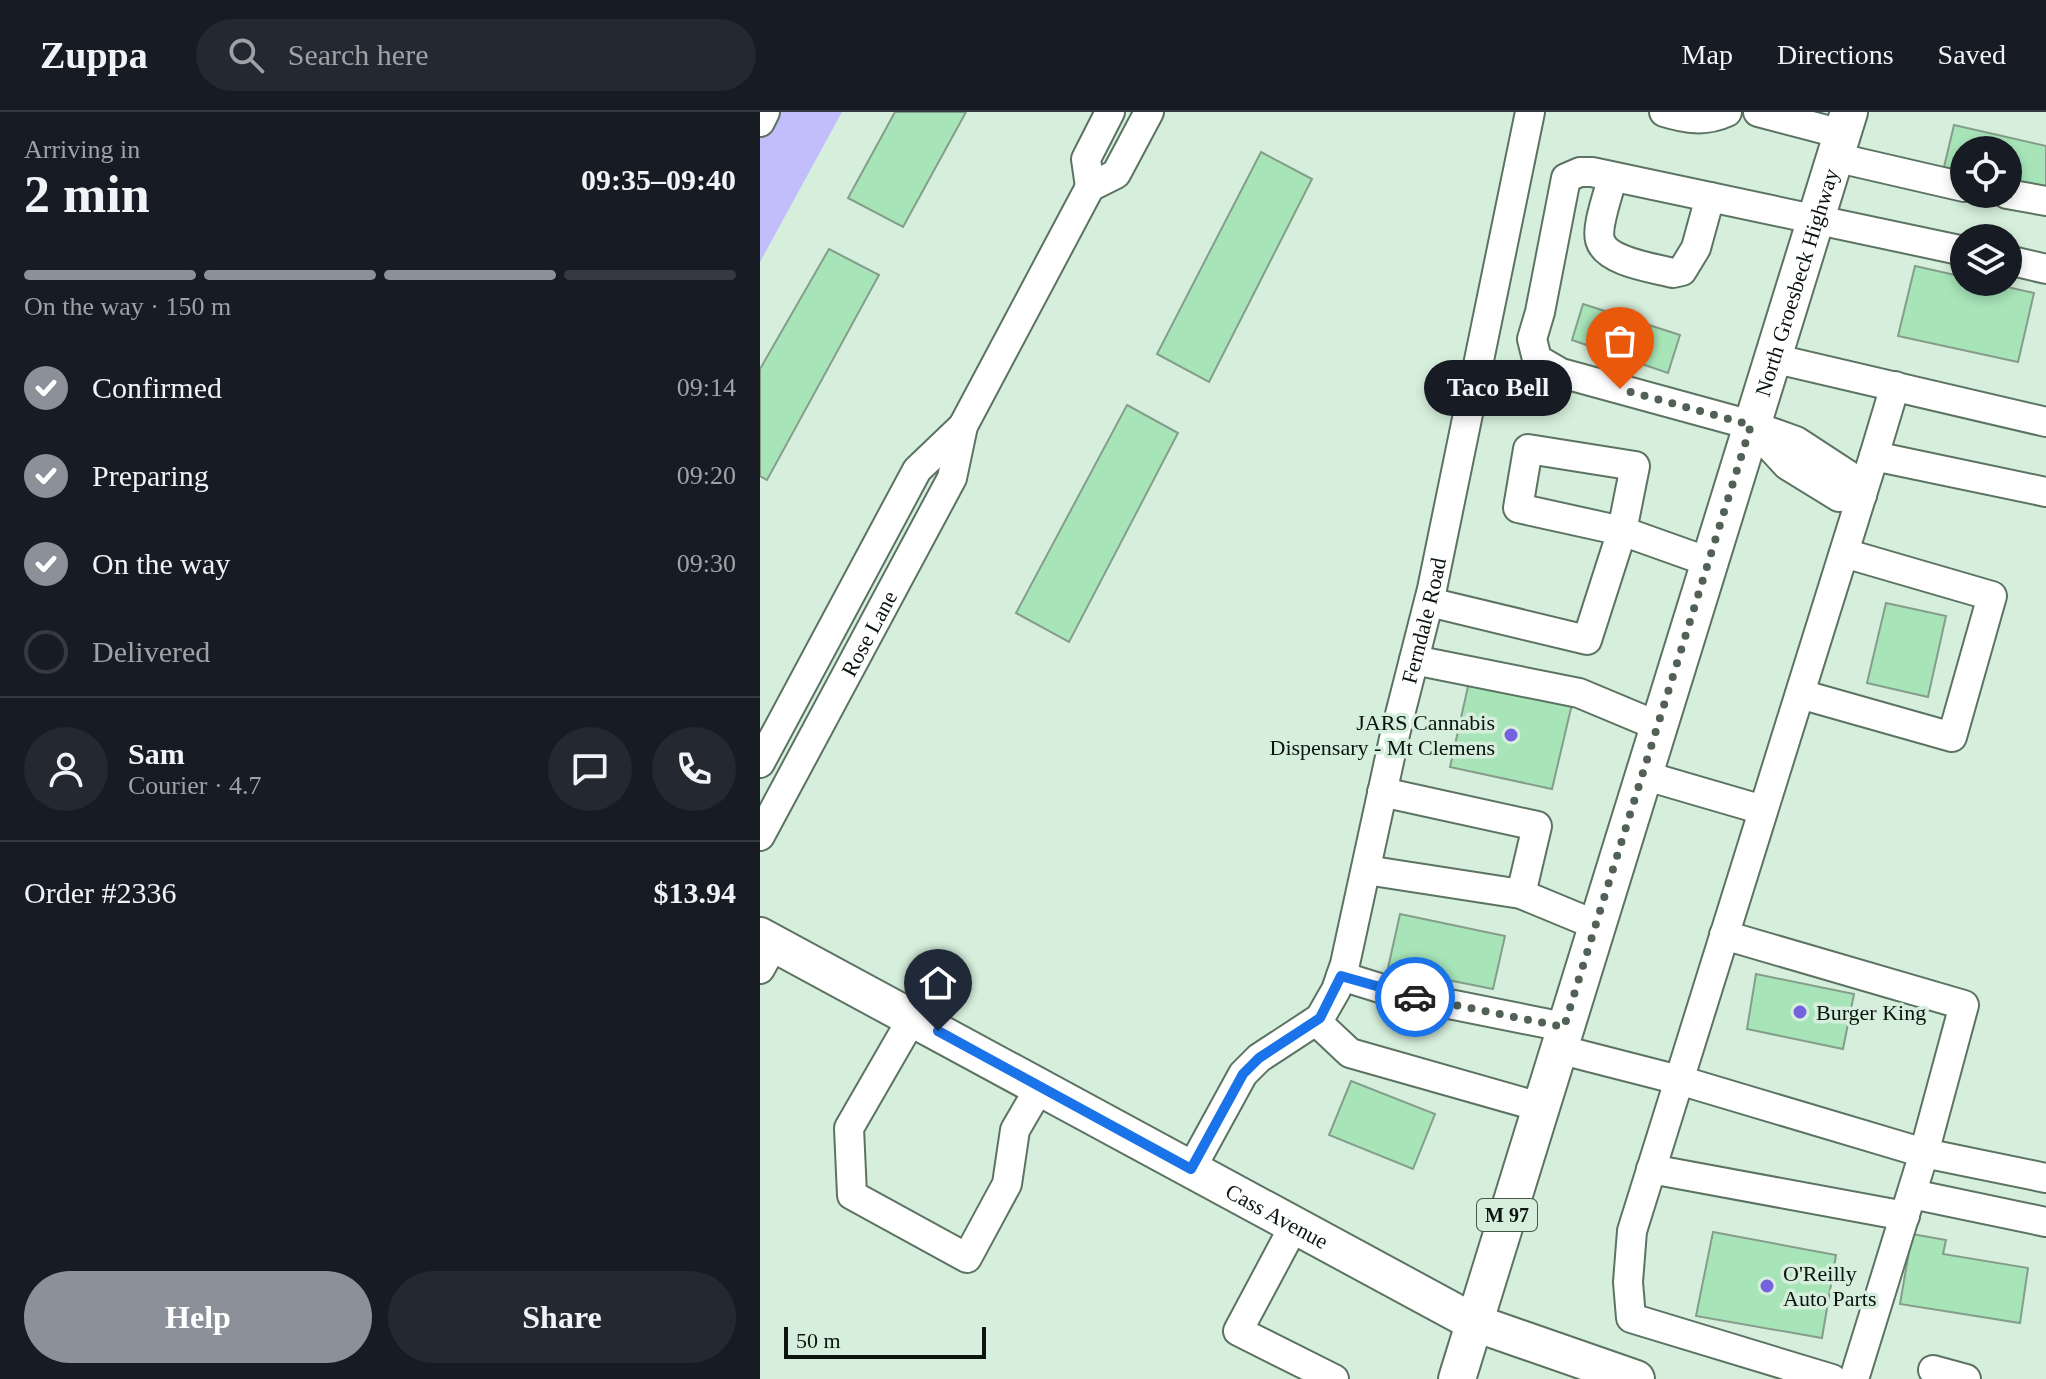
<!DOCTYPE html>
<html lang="en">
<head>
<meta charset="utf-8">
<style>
  :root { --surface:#171b24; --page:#242831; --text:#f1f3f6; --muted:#9ea1a6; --line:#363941; --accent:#8c9099 }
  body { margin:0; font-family:"Times New Roman",serif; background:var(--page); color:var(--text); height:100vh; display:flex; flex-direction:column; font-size:30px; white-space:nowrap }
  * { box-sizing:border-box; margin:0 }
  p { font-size:26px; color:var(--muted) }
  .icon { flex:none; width:44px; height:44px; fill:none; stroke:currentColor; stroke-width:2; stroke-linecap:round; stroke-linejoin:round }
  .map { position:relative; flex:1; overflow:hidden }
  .details { display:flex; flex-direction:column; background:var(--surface); width:760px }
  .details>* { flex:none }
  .buttons { position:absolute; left:1190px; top:24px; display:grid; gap:16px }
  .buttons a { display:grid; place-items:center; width:72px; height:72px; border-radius:50%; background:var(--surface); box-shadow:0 4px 12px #0003; font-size:40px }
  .scale { position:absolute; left:24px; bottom:20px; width:202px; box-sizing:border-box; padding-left:8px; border:4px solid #0b140d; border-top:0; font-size:22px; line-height:28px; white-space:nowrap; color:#0b140d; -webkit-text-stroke:6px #d6efdc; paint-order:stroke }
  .pin { position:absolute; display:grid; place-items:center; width:68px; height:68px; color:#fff; margin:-82px -34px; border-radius:50% 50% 50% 0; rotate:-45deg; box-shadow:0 0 8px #0007 }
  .pin .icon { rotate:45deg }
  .courier { position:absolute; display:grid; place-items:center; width:80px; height:80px; margin:-40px; border:6px solid #1a73e8; border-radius:50%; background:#fff; color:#222; box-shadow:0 2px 10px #0007 }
  .bubble { position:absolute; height:56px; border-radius:28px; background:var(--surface); box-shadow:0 4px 12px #0003; font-size:26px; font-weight:700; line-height:56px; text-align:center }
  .summary em { font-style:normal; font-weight:700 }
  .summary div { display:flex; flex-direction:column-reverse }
  .summary { display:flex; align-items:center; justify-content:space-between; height:136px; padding:0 24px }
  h1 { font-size:52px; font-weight:700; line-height:60px }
  .bar { display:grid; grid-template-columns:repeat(4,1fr); gap:12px 8px; align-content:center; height:96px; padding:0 24px }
  .bar i { height:10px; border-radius:6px; background:var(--line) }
  .bar .on { background:var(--accent) }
  .bar p { grid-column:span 4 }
  .line { display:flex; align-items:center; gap:20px; padding:0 24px; border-top:2px solid var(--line) }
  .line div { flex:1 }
  .round { display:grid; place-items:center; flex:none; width:84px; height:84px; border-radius:42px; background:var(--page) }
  ol { padding:0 24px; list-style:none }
  li { display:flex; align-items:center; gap:24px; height:88px }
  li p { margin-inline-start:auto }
  li .icon { padding:8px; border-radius:50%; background:var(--accent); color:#fff; stroke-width:4 }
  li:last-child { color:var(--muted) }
  li i { width:44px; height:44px; border:4px solid var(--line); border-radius:50% }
  .button { display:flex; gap:16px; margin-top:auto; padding:16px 24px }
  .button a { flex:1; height:92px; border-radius:48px; background:var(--accent); color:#fff; font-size:32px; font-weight:700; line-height:92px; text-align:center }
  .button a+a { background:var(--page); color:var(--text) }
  header { display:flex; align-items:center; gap:48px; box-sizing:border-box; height:112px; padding:0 40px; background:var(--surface); border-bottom:2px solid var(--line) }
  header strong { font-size:38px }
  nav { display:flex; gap:44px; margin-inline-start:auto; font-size:28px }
  .search { width:560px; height:72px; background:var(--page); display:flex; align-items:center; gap:20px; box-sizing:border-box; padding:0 28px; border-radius:44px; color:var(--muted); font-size:30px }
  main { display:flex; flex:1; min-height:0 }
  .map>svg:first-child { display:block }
  .green { fill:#c1befb }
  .building { fill:#a7e5b8; stroke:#859d8b; stroke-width:2 }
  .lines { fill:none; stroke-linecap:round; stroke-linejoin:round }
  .minor-casing { stroke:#5c7362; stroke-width:32 }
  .major-casing { stroke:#5c7362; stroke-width:40 }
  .minor { stroke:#fff; stroke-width:28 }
  .major { stroke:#fff; stroke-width:36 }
  .done { stroke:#526155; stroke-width:8; stroke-dasharray:0 14.4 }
  .route { stroke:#1a73e8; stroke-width:10 }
  .poi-dot { fill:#7563de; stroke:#d6efdc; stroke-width:3 }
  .labels { text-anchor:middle; stroke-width:7; stroke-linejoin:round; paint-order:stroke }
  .shield { fill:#d6efdc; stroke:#48564b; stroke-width:2 }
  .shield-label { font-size:20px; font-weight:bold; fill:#0b140d }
  .street-label { font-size:22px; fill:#0b140d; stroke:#d6efdc }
  .poi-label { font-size:22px; fill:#0b140d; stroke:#d6efdc; text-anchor:start }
</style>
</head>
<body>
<header>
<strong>Zuppa</strong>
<div class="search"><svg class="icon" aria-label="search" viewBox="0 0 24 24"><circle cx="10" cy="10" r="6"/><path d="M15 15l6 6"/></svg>Search here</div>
<nav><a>Map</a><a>Directions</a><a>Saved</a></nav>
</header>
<main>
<section class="details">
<div class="summary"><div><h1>2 min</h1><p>Arriving in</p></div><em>09:35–09:40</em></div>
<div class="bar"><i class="on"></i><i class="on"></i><i class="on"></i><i></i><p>On the way · 150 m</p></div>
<ol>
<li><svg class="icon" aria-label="check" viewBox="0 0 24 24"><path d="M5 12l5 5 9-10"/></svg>Confirmed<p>09:14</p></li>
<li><svg class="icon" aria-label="check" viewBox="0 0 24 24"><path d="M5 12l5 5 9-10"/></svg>Preparing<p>09:20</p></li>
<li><svg class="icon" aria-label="check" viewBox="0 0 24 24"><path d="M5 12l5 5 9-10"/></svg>On the way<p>09:30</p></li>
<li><i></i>Delivered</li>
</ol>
<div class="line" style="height:144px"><a class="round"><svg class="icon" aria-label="person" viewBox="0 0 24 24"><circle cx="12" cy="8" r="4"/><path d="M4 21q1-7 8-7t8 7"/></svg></a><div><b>Sam</b><p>Courier · 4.7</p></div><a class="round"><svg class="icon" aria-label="chat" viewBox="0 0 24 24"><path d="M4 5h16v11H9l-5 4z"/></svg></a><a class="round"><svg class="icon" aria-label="phone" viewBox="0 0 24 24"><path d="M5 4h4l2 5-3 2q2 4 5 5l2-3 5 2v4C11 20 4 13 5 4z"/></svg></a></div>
<div class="line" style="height:104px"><div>Order #2336</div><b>$13.94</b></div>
<div class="button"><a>Help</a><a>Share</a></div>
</section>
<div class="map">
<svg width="1286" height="1267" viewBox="0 0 1286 1267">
  <rect width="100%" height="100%" fill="#d6efdc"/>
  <!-- green -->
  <polygon class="green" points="0,0 82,0 0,150"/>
  <!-- building -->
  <g class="building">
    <polygon points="135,0 206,0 143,115 88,86"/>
    <polygon points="1194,13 1286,34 1286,80 1248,71 1248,38 1204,38 1204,60 1184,55"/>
    <polygon points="501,40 552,67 449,270 397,242"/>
    <polygon points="69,137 119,163 7,368 0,364 0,257"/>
    <polygon points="1155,154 1204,165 1204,170 1225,170 1274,181 1258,250 1138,224"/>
    <polygon points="823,192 920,223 908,261 812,228"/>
    <polygon points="367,293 418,321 309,530 256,501"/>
    <polygon points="1126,491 1186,504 1168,585 1107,571"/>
    <polygon points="709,570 812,592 792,677 690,655"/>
    <polygon points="640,802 745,824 733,877 628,856"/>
    <polygon points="996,862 1094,882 1083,937 987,917"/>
    <polygon points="591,969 675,1002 653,1057 569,1023"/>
    <polygon points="953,1120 1076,1143 1062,1226 936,1204"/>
    <polygon points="1152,1122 1186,1128 1183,1142 1268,1156 1260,1211 1140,1192"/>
  </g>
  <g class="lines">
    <!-- minor casing -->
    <g class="minor-casing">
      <g id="minor">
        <path d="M904 0C927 7 945 10 967 0"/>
        <polyline points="998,0 1082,22"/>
        <polyline points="0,10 5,0"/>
        <polyline points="1074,45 1204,75"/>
        <path d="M852 66C849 81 836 114 840 128 846 150 894 156 913 161L922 159 936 136 950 85"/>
        <polyline points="330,75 326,47 350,0"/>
        <polyline points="1247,82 1286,89"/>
        <polyline points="1248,148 1286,157"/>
        <polyline points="1012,246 1286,310"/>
        <polyline points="992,315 1027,353 1079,385 1102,383"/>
        <polyline points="1114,344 1135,274"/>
        <polyline points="1102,383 1088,363 1036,329 991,313 801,261 777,247 772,227 780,200 806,66 820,60 832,60 1204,139"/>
        <polyline points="669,490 827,528 862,419 875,354 768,337 758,396 862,419 949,450"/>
        <polyline points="654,548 819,581 898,614"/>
        <polyline points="1040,582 1192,625 1232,484 1084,441"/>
        <polyline points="0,651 157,358 203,314"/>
        <polyline points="883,663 1003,698"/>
        <polyline points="622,680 777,714 761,782"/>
        <path id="s1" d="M0 724 192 366 203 314 330 75 356 62 389 0"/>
        <polyline points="606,758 761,782 836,813"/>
        <polyline points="0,857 14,832"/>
        <polyline points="581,864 639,882 804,915"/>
        <polyline points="153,905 89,1016 92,1083 207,1146 247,1072 255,1018 280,975"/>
        <polyline points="556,909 590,941 780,995"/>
        <polyline points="798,937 919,968 1164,1041 1204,893 964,823"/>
        <path id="s2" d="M431 1057 483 962 499 946 560 906 576 878 585 852 635 622 672 477 770 0"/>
        <polyline points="891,1057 1145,1104"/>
        <polyline points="1152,1082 1286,1110"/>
        <polyline points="534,1114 478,1219 574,1267"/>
        <polyline points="1173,1258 1206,1267"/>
        <polyline points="1072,1267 871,1206 868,1170 872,1119 1114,344 1286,380"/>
        <polyline points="1094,1267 1164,1041 1286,1066"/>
      </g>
    </g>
    <!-- major casing -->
    <g class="major-casing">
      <g id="major">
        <path id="s3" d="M0 824 715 1211 876 1267"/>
        <path id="s4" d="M697 1267 1089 0"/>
      </g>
    </g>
    <!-- minor -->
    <use href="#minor" class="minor"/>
    <!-- major -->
    <use href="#major" class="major"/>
  </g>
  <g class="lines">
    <!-- done -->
    <polyline class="done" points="655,885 804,915 991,313 860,277"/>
    <!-- route -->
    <polyline class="route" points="178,919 431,1057 483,962 499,946 560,906 581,864 655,885"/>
  </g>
  <!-- markers -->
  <g class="poi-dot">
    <circle cx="751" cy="623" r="8"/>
    <circle cx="1040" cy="900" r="8"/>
    <circle cx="1007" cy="1174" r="8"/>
  </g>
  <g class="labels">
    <!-- shield labels -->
    <rect class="shield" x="717" y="1087" width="60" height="32" rx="6"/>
    <g class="shield-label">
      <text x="747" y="1110">M 97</text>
    </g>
    <!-- street labels -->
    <g class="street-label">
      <text dy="8" stroke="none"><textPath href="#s4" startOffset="1148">North Groesbeck Highway</textPath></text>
      <text dy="8" stroke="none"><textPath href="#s2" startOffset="616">Ferndale Road</textPath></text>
      <text dy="8" stroke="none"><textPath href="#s1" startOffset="230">Rose Lane</textPath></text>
      <text dy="8" stroke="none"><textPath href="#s3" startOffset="588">Cass Avenue</textPath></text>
    </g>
    <!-- poi labels -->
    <g class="poi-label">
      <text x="735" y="618" text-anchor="end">JARS Cannabis<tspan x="735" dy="25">Dispensary - Mt Clemens</tspan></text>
      <text x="1056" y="908">Burger King</text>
      <text x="1023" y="1169">O'Reilly<tspan x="1023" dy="25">Auto Parts</tspan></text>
    </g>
  </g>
</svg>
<div class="buttons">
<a><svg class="icon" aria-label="locate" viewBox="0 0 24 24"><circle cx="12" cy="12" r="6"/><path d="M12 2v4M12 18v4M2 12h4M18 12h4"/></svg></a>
<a><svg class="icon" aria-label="layers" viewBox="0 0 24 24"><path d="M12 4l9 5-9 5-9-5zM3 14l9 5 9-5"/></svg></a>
</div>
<div class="scale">50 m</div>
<div class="pin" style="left:860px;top:277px;background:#ea580c"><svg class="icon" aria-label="bag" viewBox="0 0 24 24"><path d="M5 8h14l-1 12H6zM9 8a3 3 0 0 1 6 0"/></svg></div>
<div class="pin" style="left:178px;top:919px;background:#1f2937"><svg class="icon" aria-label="home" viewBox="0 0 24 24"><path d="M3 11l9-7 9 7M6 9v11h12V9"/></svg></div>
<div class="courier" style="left:655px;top:885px"><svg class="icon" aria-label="car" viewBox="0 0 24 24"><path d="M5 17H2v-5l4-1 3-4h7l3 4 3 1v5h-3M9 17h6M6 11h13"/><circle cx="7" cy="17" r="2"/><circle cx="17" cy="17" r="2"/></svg></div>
<div class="bubble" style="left:664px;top:248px;width:148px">Taco Bell</div>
</div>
</main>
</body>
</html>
